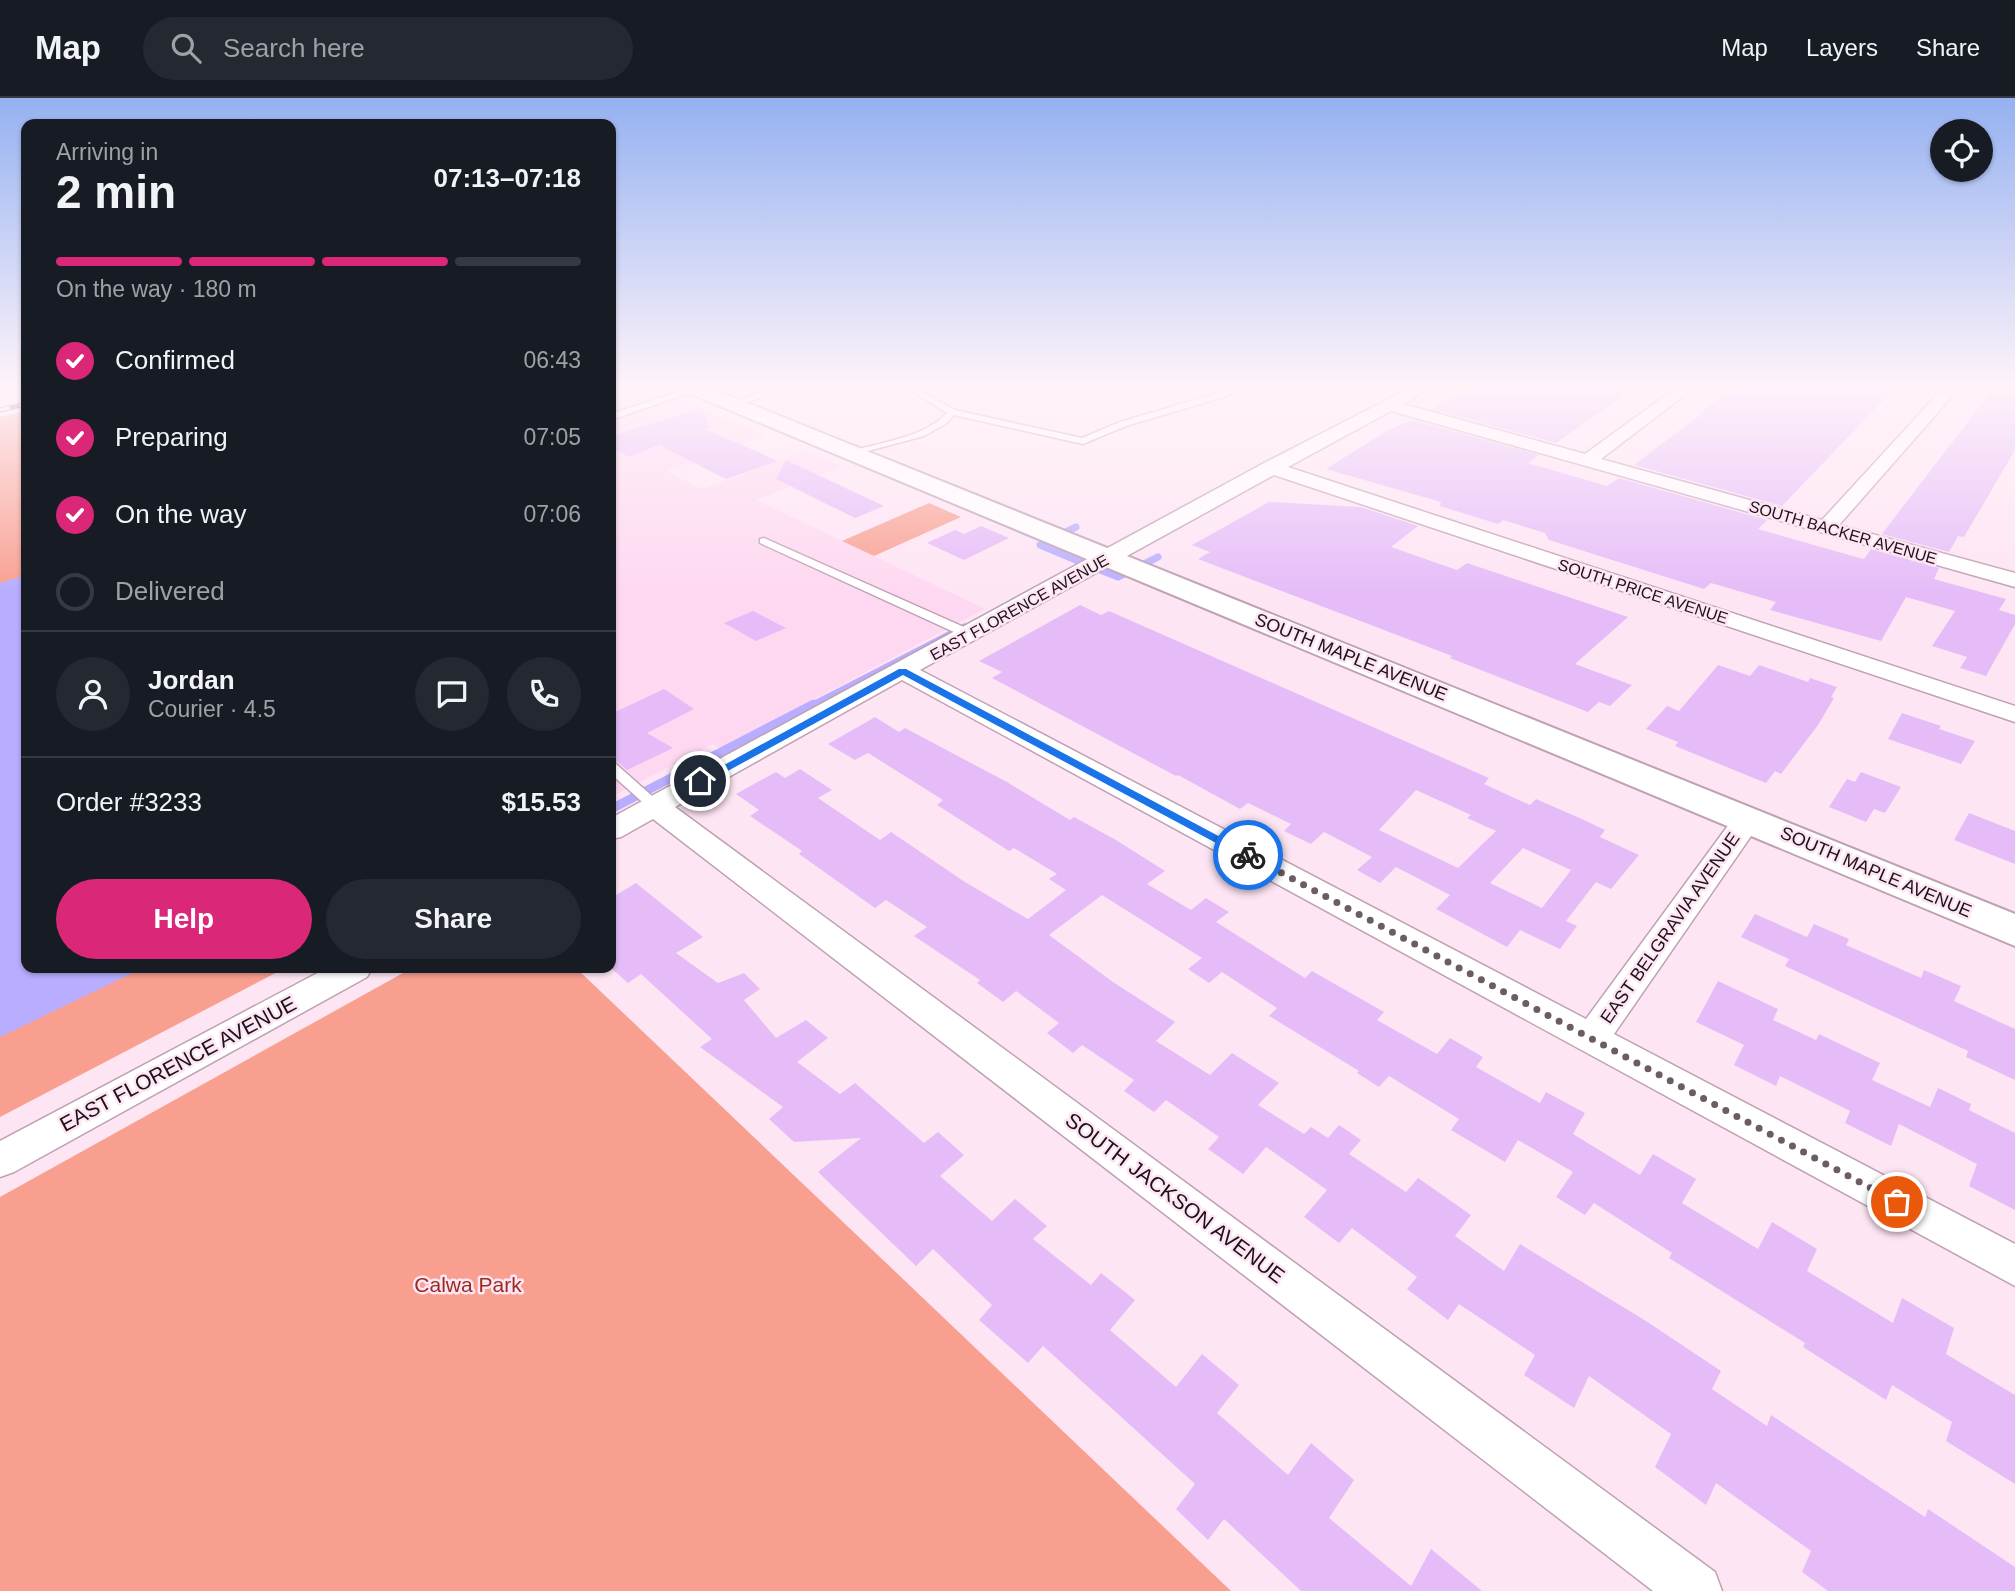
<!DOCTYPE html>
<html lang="en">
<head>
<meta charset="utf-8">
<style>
  :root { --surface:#171b24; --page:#242831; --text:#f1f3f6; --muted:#9ea1a6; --line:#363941; --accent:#db2777 }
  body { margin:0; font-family:Arial,sans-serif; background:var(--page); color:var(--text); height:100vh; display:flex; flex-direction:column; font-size:26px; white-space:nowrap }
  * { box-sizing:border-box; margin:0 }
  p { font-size:23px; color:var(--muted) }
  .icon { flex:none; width:38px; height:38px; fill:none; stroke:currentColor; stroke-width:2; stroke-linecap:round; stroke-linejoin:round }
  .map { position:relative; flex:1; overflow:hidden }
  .panel { position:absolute; left:21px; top:21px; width:595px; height:854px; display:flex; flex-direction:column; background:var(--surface); border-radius:14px; box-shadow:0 2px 5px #0004 }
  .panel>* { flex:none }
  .tools { position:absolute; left:1930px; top:21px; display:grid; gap:14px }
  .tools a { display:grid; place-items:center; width:63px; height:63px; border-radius:50%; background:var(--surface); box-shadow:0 2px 5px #0004; font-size:35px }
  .pin { position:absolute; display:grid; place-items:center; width:60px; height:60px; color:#fff; margin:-30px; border:4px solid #fff; border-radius:50%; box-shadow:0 2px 7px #0007 }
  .courier { position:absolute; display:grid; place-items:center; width:70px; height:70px; margin:-35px; border:5px solid #1a73e8; border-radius:50%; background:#fff; color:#222; box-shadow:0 2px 9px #0007 }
  .overview em { font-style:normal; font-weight:600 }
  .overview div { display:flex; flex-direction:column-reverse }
  .overview { display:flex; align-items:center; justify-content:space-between; height:119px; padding:0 35px }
  h1 { font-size:46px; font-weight:600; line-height:52px }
  .bar { display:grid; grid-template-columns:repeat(4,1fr); gap:10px 7px; align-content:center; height:84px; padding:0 35px }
  .bar i { height:9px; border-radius:5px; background:var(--line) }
  .bar .active { background:var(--accent) }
  .bar p { grid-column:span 4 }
  .line { display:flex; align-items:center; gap:18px; padding:0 35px; border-top:2px solid var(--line) }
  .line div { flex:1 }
  .round { display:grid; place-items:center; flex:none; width:74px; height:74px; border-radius:37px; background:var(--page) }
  ol { padding:0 35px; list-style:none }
  li { display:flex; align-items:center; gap:21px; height:77px }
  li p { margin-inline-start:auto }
  li .icon { padding:7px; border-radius:50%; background:var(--accent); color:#fff; stroke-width:4 }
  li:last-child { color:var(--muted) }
  li i { width:38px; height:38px; border:4px solid var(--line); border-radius:50% }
  .button { display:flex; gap:14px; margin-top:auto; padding:14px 35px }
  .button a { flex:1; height:80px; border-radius:42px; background:var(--accent); color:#fff; font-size:28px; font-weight:600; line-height:80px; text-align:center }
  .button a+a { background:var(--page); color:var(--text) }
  header { display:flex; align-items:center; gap:42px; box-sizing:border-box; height:98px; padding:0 35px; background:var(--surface); border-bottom:2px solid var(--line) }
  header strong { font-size:33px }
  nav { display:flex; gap:38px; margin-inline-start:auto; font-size:24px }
  .search { width:490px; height:63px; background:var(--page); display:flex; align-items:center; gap:18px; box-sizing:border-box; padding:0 24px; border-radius:38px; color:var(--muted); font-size:26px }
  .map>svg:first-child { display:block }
  .built { fill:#fed8f0 }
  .green { fill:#f89f90 }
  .water { fill:#b8adff }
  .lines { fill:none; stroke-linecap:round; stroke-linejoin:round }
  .stream-far1 { stroke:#b8adff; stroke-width:7 }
  .stream { stroke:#b8adff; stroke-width:9 }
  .building { fill:#e5bcf8; fill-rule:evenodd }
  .service-casing { stroke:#bea1b3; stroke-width:3 }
  .minor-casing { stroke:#bea1b3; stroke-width:3 }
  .secondary-casing { stroke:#bea1b3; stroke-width:4 }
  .service { fill:#fff; fill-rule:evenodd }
  .minor { fill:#fff; fill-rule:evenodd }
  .secondary { fill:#fff; fill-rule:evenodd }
  .rail-casing { stroke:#4d4049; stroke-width:5 }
  .rail { stroke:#fee5f4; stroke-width:3.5; stroke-dasharray:10; stroke-linecap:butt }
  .route { fill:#1a73e8 }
  .done { stroke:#6b5c66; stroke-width:7; stroke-dasharray:0 12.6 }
  .labels { text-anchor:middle; stroke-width:5; stroke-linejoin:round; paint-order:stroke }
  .far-street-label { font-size:16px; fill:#1c1219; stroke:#fee5f4 }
  .street-label { font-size:18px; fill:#1c1219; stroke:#fee5f4 }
  .near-street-label { font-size:21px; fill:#1c1219; stroke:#fee5f4 }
  .near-park-label { font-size:21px; fill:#982c1f; stroke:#fee5f4 }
</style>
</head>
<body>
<header>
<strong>Map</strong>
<div class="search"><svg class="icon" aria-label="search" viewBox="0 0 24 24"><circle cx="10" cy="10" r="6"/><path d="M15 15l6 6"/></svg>Search here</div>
<nav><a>Map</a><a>Layers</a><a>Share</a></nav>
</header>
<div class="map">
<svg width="2015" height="1493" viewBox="0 0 2015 1493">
  <rect width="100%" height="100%" fill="#fee5f4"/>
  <!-- built -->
  <polygon class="built" points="611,287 648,287 767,337 666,373 702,391 806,353 842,368 756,402 985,511 720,651 713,646 611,699"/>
  <!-- green -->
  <g class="green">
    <polygon points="26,313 26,870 285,870 0,1019 0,319"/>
    <polygon points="929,405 961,419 874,458 842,443"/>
    <polygon points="412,870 576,870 1231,1493 0,1493 0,1099"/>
  </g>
  <!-- water -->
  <polygon class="water" points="26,477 26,870 143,870 0,939 0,485"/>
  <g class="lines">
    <!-- stream-far1 -->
    <g class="stream-far1">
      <polyline points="1076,429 1040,447 1085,466 1079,469"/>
      <polyline points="1090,468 1118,479 1158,459"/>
      <polyline points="811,608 964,529"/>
    </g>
    <!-- stream -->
    <polyline class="stream" points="611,711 814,606"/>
  </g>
  <!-- building -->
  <g class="building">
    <polygon points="1490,287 1638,287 1556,345 1431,311 1474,288 1483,291"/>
    <polygon points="1736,287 1898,287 1782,408 1634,367 1705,313 1702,313"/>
    <polygon points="1996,287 2015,289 2015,352 1964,439 1958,438 1949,454 1882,436"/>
    <polygon points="703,310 709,330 705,331 778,363 726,381 659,347 629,359 611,350 611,338"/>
    <polygon points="1412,322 1539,357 1528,365 1607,388 1619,380 1767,422 1758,431 1842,455 1864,461 1871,451 1939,470 1934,481 2006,501 1999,512 2015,517 2015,526 1986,578 1960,570 1967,559 1932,548 1955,513 1906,499 1881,543 1770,512 1776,504 1711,485 1704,491 1549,442 1545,435 1503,422 1498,426 1440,408 1441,404 1326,371 1388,332"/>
    <polygon points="786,362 884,408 855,420 776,381"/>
    <polygon points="1269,404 1361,409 1418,428 1391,449 1457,472 1467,465 1628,519 1575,566 1632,587 1610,608 1599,604 1588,614 1450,560 1452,558 1198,461 1210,454 1192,447"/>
    <polygon points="981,428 1009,440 964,462 927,445 955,432 964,436"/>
    <path d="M1080 507 1101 517 1109 513 1489 680 1484 686 1530 707 1536 701 1584 722 1605 732 1600 739 1639 757 1611 791 1596 784 1566 823 1577 828 1560 851 1520 832 1507 849 1436 811 1450 797 1396 769 1380 785 1357 772 1372 759 1324 734 1311 746 1284 733 1291 726 1248 705 1240 711 1178 677 1176 678 992 580 1002 574 979 563ZM1416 692 1471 717 1467 720 1496 733 1458 770 1379 732ZM1523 750 1571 772 1542 810 1490 785Z"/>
    <polygon points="753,513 786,530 756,543 724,525"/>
    <polygon points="1718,567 1750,578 1759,567 1808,584 1810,580 1837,589 1831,599 1834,600 1818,627 1781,676 1775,673 1766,685 1675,648 1678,644 1646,631 1667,608 1679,613"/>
    <polygon points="664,591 694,611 647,635 673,650 627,672 618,664 611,663 611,616"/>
    <polygon points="1902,615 1941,628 1939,631 1975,643 1961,666 1888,641"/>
    <polygon points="875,619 899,634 905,630 1007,684 1070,722 1074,719 1116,742 1165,773 1147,786 1191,812 1206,800 1229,814 1216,824 1305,880 1312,873 1384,914 1377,922 1437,956 1450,940 1483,959 1476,969 1540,1005 1546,994 1585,1015 1573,1036 1640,1077 1653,1056 1696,1081 1682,1105 1758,1151 1772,1124 1817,1151 1807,1173 1893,1225 1902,1200 1954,1230 1946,1256 2015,1297 2015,1386 1946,1343 1952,1324 1892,1287 1886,1302 1803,1249 1805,1245 1669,1160 1672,1155 1594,1105 1585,1117 1556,1099 1573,1074 1518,1042 1505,1064 1451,1032 1459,1021 1389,978 1379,989 1357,975 1359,973 1269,918 1277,910 1222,874 1209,885 1188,871 1202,860 1102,797 1049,837 1113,884 1175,924 1156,943 1210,977 1232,955 1279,985 1258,1007 1304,1036 1311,1029 1328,1040 1339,1027 1361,1042 1349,1056 1406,1094 1418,1080 1471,1117 1455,1138 1504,1173 1520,1146 1646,1223 1721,1273 1712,1291 1767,1328 1771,1317 1925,1419 1928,1411 2015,1469 2015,1493 1828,1493 1802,1474 1811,1453 1716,1385 1706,1407 1655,1369 1671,1336 1589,1278 1574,1310 1524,1277 1535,1257 1459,1206 1448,1222 1407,1191 1417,1179 1352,1130 1339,1145 1304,1119 1327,1092 1266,1049 1243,1076 1208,1051 1219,1039 1166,1002 1154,1014 1124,993 1134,982 1082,947 1073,955 1047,935 1059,925 1016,893 1003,904 977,885 980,882 914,838 927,829 886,802 875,810 799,756 802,753 750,718 759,712 736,696 776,674 785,680 800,671 832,692 818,700 880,742 891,734 965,784 1028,821 1066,792 1049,781 1057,776 1014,750 1009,753 937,707 943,702 868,655 855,662 828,646"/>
    <polygon points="1861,674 1901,689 1885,715 1874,711 1866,724 1829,709 1847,681 1855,684"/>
    <polygon points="1969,715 2015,733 2015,766 1954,742"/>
    <polygon points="636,785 703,839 676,855 718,885 744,875 760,891 744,902 776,940 806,922 828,940 797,964 840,996 855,985 924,1045 938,1034 964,1057 940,1078 992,1123 1015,1101 1047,1128 1033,1141 1091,1187 1101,1175 1135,1202 1110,1232 1176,1289 1202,1256 1239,1287 1217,1315 1288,1377 1311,1345 1354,1382 1329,1420 1411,1488 1431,1451 1482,1493 1301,1493 1224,1421 1208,1442 1176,1411 1195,1386 1043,1248 1028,1265 979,1222 992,1207 933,1151 916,1168 818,1074 861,1040 794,1044 769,1021 783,1009 700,949 712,941 641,876 628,885 611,870 611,800"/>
    <polygon points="1755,816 1807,839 1814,826 1849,841 1846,847 1921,880 1924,872 1961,888 1954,903 2015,931 2015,982 1966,959 1968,953 1785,868 1789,861 1741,839"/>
    <polygon points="1718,883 1778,911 1773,922 1816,942 1819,936 1880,965 1872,982 1930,1009 1938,990 1971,1006 1969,1012 2015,1035 2015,1112 1969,1088 1977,1066 1899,1026 1891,1048 1845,1025 1850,1013 1780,978 1776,988 1734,967 1744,947 1696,924"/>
  </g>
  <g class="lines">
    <!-- service casing -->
    <g class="service-casing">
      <g id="service">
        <polygon points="780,287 791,287 738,308 731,306"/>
        <path d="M902 287H911L955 312 1082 340 1120 324 1221 294 1236 287H1246L1227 298 1126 328 1083 346 954 317 947 325 924 338 853 357V353C884 343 923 340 947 315Z"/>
        <polygon points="694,289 701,291 611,322 611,316"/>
        <polygon points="764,440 975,534 977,537 971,541 967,540 760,445 760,441"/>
        <polygon points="611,665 616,666 660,705 663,708 660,711 650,711 611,676"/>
      </g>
    </g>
    <!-- minor casing -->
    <g class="minor-casing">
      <g id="minor">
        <polygon points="1416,287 1435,287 1403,306 1585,356 1680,287 1698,287 1601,361 1822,422 1946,287 1962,287 1839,427 2015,475 2015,489 1391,313 1288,369 2015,608 2015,624 1274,377 920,572 1586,921 1738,714 1748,712 1758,714 1762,721 1758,728 1614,936 2015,1146 2015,1188 902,582 675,709 1715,1474 1722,1493 1653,1493 653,721 621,739 611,741 611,720 1264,365"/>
        <polygon points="327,870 372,870 367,879 14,1074 0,1079 0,1043"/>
      </g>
    </g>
    <!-- secondary casing -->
    <g class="secondary-casing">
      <polygon id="secondary" points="676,287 703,287 2015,816 2015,848 679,291"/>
    </g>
    <!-- service -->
    <use href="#service" class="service"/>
    <!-- minor -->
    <use href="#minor" class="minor"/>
    <!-- secondary -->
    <use href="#secondary" class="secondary"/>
    <!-- rail casing -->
    <g class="rail-casing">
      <polyline id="rail" points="0,312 26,306"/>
    </g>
    <!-- rail -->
    <use href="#rail" class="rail"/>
  </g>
  <!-- sky -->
  <linearGradient id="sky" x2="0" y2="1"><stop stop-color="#95b1f1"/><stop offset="0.58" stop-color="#fff3fa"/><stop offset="1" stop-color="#fff3fa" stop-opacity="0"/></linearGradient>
  <rect width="2015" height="496" fill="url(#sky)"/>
  <!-- route -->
  <polygon class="route" points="899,571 906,571 1254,757 1248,761 1244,760 903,577 704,686 695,683"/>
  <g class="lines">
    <!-- done -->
    <polyline class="done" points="1248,757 1897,1104"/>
  </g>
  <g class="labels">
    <!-- far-street labels -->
    <g class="far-street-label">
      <text transform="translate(1843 434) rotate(16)" y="6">SOUTH BACKER AVENUE</text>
      <text transform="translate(1643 493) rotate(18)" y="6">SOUTH PRICE AVENUE</text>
      <text transform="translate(1019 509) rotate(-29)" y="6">EAST FLORENCE AVENUE</text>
    </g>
    <!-- street labels -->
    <g class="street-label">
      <text transform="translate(1351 559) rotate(22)" y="6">SOUTH MAPLE AVENUE</text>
      <text transform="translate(1876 774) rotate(23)" y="6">SOUTH MAPLE AVENUE</text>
      <text transform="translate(1670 830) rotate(-55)" y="6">EAST BELGRAVIA AVENUE</text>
    </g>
    <!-- near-street labels -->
    <g class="near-street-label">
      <text transform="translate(178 966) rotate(-28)" y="7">EAST FLORENCE AVENUE</text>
      <text transform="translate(1175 1100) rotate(37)" y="7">SOUTH JACKSON AVENUE</text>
    </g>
    <!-- near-park labels -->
    <g class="near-park-label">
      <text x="468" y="1194">Calwa Park</text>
    </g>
  </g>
</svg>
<div class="tools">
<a><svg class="icon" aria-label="locate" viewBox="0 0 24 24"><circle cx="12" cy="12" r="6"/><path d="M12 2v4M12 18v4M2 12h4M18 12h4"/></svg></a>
</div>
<div class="pin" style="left:1897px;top:1104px;background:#ea580c"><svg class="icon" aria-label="bag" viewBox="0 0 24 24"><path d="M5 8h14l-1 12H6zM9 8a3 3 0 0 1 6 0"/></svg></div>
<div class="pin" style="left:700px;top:683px;background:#1f2937"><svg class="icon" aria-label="home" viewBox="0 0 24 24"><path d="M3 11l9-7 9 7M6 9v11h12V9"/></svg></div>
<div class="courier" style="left:1248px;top:757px"><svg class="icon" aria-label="bike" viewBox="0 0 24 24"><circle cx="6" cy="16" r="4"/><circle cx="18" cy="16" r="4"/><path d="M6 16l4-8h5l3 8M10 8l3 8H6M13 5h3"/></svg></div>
<section class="panel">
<div class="overview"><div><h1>2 min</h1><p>Arriving in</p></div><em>07:13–07:18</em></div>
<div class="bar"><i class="active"></i><i class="active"></i><i class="active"></i><i></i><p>On the way · 180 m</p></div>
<ol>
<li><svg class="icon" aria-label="check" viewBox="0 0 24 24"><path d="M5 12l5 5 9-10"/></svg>Confirmed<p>06:43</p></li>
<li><svg class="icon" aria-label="check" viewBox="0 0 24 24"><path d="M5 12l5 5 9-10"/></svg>Preparing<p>07:05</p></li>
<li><svg class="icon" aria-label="check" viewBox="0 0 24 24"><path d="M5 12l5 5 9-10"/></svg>On the way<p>07:06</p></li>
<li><i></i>Delivered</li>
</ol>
<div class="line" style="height:126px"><a class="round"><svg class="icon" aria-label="person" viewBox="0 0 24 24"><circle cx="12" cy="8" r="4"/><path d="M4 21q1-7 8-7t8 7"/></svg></a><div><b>Jordan</b><p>Courier · 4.5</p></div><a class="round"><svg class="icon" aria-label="chat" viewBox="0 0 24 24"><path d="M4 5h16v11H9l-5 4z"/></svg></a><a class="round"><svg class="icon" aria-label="phone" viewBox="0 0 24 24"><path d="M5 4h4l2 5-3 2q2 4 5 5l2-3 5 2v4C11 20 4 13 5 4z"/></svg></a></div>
<div class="line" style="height:91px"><div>Order #3233</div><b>$15.53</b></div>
<div class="button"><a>Help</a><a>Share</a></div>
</section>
</div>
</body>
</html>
